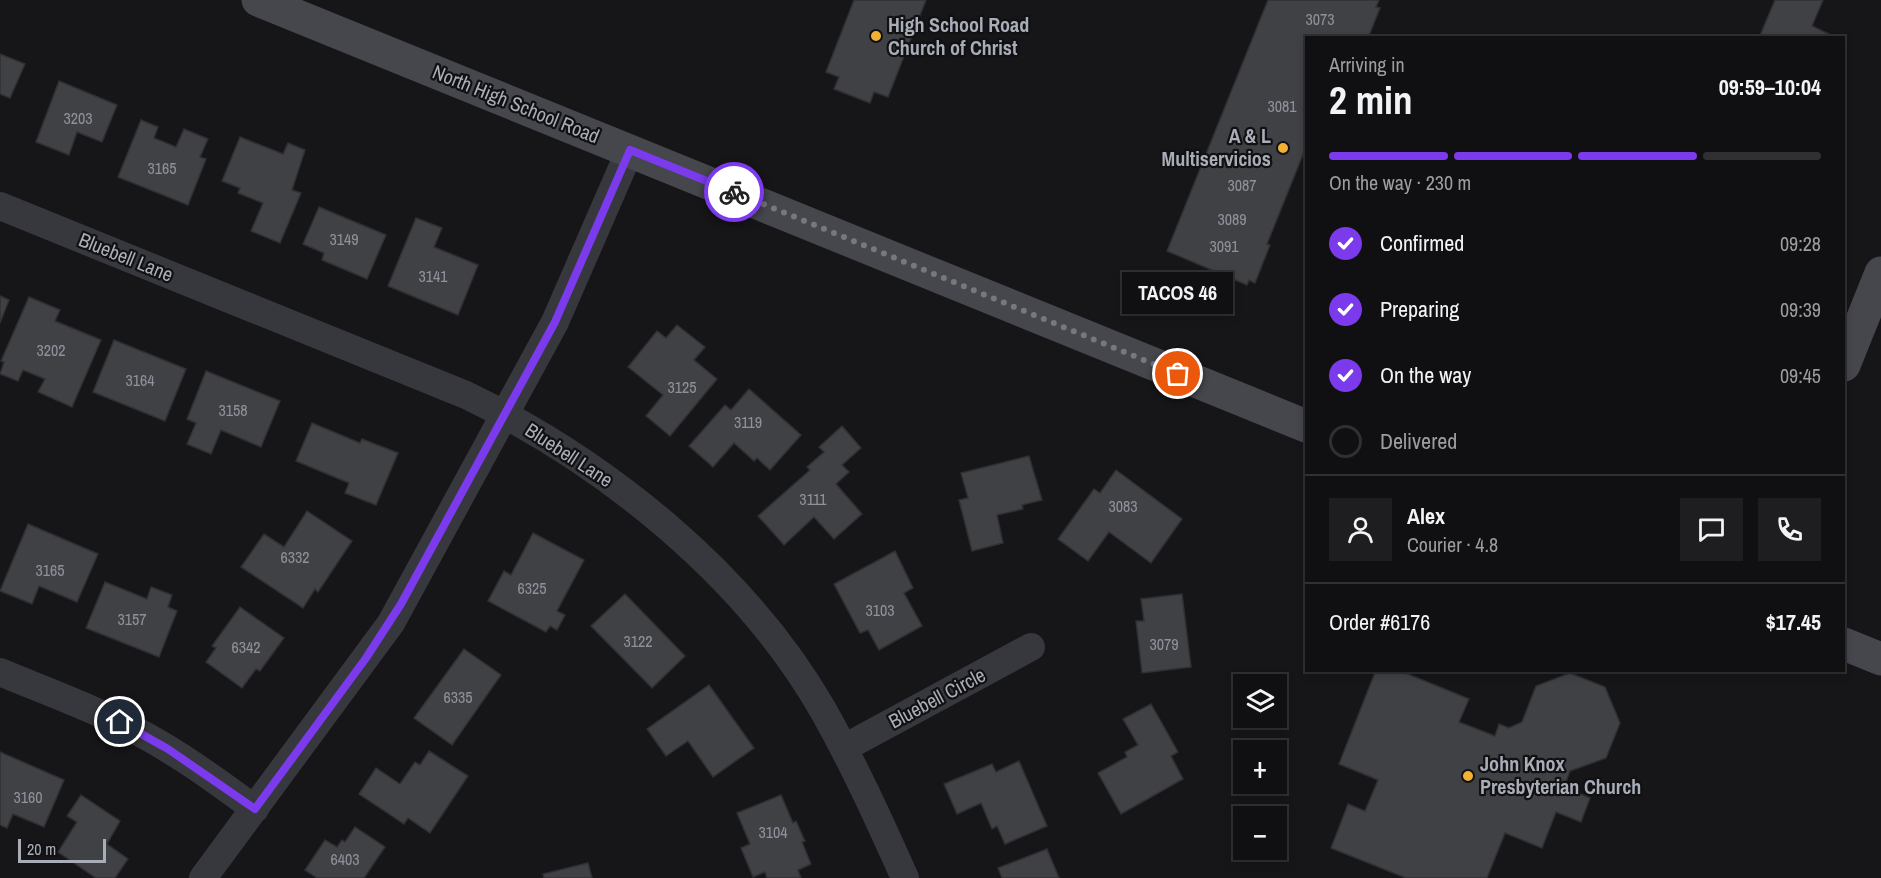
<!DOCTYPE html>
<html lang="en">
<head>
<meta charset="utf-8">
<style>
  :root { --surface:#101012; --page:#1e1e20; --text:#f1f3f6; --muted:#9c9d9f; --line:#303032; --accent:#7c3aed }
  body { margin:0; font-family:"Archivo Narrow",sans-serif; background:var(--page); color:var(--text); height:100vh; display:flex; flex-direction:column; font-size:22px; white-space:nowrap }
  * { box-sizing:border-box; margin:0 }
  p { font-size:20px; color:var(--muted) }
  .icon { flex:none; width:33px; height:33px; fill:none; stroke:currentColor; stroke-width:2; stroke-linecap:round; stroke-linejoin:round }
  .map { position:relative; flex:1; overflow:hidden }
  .drawer { position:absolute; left:1305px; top:36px; width:540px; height:636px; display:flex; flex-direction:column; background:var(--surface); border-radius:0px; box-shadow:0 3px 9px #0003,0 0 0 2px var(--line) }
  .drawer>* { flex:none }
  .fabs { position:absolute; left:1233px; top:674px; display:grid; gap:12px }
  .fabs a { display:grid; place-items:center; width:54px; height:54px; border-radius:0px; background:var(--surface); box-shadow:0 3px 9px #0003,0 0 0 2px var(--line); font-size:30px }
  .scale { position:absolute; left:18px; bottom:15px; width:88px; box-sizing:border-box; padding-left:6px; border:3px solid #a8adb8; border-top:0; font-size:16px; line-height:21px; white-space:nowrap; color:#a8adb8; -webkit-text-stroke:4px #111113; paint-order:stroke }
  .pin { position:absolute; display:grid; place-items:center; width:51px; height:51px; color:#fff; margin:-26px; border:3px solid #fff; border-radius:50%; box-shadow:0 2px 6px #0007 }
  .courier { position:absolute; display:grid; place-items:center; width:60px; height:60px; margin:-30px; border:4px solid #7c3aed; border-radius:50%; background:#fff; color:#222; box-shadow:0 2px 8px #0007 }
  .bubble { position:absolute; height:42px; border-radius:0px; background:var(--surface); box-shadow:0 3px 9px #0003,0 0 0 2px var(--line); font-size:20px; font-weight:700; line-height:42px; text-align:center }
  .overview em { font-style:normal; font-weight:700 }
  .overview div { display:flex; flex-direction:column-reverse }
  .overview { display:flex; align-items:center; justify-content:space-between; height:102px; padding:0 24px }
  h1 { font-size:39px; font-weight:700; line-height:45px }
  .bar { display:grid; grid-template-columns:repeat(4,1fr); gap:9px 6px; align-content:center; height:72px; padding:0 24px }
  .bar i { height:8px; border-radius:4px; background:var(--line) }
  .bar .selected { background:var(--accent) }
  .bar p { grid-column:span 4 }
  .line { display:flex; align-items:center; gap:15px; padding:0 24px; border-top:2px solid var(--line) }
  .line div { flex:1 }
  .round { display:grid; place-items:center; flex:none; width:63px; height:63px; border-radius:0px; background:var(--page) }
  ol { padding:0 24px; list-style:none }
  li { display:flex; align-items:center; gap:18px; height:66px }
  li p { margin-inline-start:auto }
  li .icon { padding:6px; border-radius:50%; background:var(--accent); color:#fff; stroke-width:4 }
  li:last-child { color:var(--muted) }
  li i { width:33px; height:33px; border:3px solid var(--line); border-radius:50% }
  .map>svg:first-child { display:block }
  .building { fill:#404145; stroke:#303034; stroke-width:1.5 }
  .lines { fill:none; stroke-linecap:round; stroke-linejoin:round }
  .street { stroke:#37383d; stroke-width:28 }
  .secondary { stroke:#45474d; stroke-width:33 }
  .done { stroke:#757880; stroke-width:6; stroke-dasharray:0 10.8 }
  .route { stroke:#7c3aed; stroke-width:8 }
  .poi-dot { fill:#f2b134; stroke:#111113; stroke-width:2 }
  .labels { text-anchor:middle; stroke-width:4.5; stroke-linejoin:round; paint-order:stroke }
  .number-label { font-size:16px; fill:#8e929b }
  .poi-label { font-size:20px; font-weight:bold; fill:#a8adb8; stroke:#111113; text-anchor:start }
  .street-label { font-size:20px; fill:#a8adb8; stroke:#111113 }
</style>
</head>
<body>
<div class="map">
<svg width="1881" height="878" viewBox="0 0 1881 878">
  <rect width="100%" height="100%" fill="#161618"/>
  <!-- building -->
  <g class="building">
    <polygon points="854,0 926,0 888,97 874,92 870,103 834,89 839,77 826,72"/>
    <polygon points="1268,0 1379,0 1376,7 1380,8 1368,38 1306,38 1306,147 1267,244 1270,245 1255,283 1249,280 1247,285 1167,251"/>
    <polygon points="1775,0 1823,0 1812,26 1837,38 1759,38"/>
    <polygon points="0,54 25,64 10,98 0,94"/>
    <polygon points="59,81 117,105 102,142 77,132 69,155 36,142"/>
    <polygon points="141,120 158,127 154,138 176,147 184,129 208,139 200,157 206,159 188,205 118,177"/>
    <polygon points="240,137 283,154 288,143 305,150 292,190 301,193 280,243 251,231 263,203 238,193 240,188 222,181"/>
    <polygon points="319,207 386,235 367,279 322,260 324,253 303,244"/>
    <polygon points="416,218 442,228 434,247 478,265 458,315 388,286"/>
    <polygon points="0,296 9,300 0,323"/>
    <polygon points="29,297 60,310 55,321 101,340 72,407 38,392 45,379 23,370 18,381 0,374 4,362 1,361"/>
    <polygon points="677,325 705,347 694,360 717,379 670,436 646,416 663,395 628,367 657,331 666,338"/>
    <polygon points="114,340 186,369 165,421 93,392"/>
    <polygon points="206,371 280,401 261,447 221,430 211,454 187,444 196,423 187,419"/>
    <polygon points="749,389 801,435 770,470 757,458 754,461 734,443 713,467 689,446 725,405 731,410"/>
    <polygon points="312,423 360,443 362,439 398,453 376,505 345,493 349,483 296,461"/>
    <polygon points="842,426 861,448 842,465 849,472 836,484 862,514 834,539 814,517 784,545 758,516 810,470 807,467 824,452 819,447"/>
    <polygon points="1029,456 1042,500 1022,505 1023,509 997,515 1003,543 972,551 959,500 968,498 961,473"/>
    <polygon points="1116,470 1182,519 1151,563 1109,532 1088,561 1058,539 1094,489 1100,493"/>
    <polygon points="307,511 352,541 318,592 315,589 303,608 241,567 264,534 284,547"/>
    <polygon points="28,524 98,554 77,602 39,586 32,604 0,591"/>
    <polygon points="533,533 584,560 557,611 565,615 557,630 550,626 546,632 488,601 504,571 511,575"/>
    <polygon points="895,551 913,588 904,593 922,626 879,650 868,630 860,633 834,584"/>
    <polygon points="105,582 147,599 151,587 172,595 168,607 177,611 159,657 86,628"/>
    <polygon points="625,594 685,656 652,688 591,626"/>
    <polygon points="1182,594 1191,667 1142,673 1136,621 1144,621 1141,599"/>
    <polygon points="240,607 284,638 260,671 256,669 242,688 206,662 216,648 212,646"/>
    <polygon points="464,649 501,675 452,745 414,718"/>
    <polygon points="1376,670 1398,670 1469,699 1459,722 1495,736 1499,724 1509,728 1522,722 1536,686 1570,673 1605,687 1620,723 1606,758 1570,771 1564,787 1590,798 1581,822 1556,812 1542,848 1505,833 1487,878 1406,878 1331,848 1348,804 1365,811 1378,780 1339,764"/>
    <polygon points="709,685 754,748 713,777 688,741 666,756 647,729"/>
    <polygon points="1151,704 1178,752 1171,756 1183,779 1121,814 1098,773 1127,757 1125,752 1138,745 1123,719"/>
    <polygon points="429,751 468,776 430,833 408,818 404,824 359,794 376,768 400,784 415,762 420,765"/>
    <polygon points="0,752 64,780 44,827 13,814 7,828 0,825"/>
    <polygon points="1019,761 1047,826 1005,844 997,826 992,829 981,803 957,814 944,784 992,764 996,772"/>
    <polygon points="81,795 120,821 107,844 128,859 115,878 96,878 58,852 77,822 67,816"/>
    <polygon points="781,795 793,823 796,821 805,841 802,842 811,864 798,870 801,878 767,878 765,872 753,877 741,848 750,844 737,813"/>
    <polygon points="355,827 385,847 364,878 317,878 305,870 325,840 337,847 342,840 345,842"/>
    <polygon points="1047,849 1059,878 1002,878 998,868"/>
    <polygon points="588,863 592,878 544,878 543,874"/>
  </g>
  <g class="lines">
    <!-- street -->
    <g class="street">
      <path d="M0 206 466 395C605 462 745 574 823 710 854 765 879 820 905 878"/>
      <path d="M0 672C48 692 98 710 144 735 183 756 219 783 255 809"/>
      <polyline points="844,748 1031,647"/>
      <polyline points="203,878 391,623 555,322 630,150"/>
    </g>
    <!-- secondary -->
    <g class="secondary">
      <polyline points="258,0 1306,426"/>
      <polyline points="1844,365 1881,273"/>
      <polyline points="1844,644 1881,659"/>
    </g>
  </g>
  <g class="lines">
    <!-- done -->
    <polyline class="done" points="734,192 1178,374"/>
    <!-- route -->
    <polyline class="route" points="120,722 168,749 255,809 366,658 401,604 555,322 630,150 734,192"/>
  </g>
  <!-- markers -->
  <g class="poi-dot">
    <circle cx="876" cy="36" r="6"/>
    <circle cx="1283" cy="148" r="6"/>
    <circle cx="1468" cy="776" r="6"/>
  </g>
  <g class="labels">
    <!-- number labels -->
    <g class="number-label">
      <text x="1320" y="25">3073</text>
      <text x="1282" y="112">3081</text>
      <text x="78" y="124">3203</text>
      <text x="162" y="174">3165</text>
      <text x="1242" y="191">3087</text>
      <text x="1232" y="225">3089</text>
      <text x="344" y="245">3149</text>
      <text x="1224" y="252">3091</text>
      <text x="433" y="282">3141</text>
      <text x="51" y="356">3202</text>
      <text x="140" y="386">3164</text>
      <text x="682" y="393">3125</text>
      <text x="233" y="416">3158</text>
      <text x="748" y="428">3119</text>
      <text x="813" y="505">3111</text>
      <text x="1123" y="512">3083</text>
      <text x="295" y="563">6332</text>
      <text x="50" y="576">3165</text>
      <text x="532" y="594">6325</text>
      <text x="880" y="616">3103</text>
      <text x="132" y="625">3157</text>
      <text x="638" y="647">3122</text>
      <text x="1164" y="650">3079</text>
      <text x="246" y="653">6342</text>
      <text x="458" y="703">6335</text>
      <text x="28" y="803">3160</text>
      <text x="773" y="838">3104</text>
      <text x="345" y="865">6403</text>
    </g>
    <!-- poi labels -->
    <g class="poi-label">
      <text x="888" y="32">High School Road<tspan x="888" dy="23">Church of Christ</tspan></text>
      <text x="1271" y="143" text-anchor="end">A &amp; L<tspan x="1271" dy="23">Multiservicios</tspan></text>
      <text x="1480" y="771">John Knox<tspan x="1480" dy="23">Presbyterian Church</tspan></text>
    </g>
    <!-- street labels -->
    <g class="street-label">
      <text transform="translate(516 104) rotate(22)" y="7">North High School Road</text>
      <text transform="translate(126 257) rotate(22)" y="7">Bluebell Lane</text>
      <text transform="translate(569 455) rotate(33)" y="7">Bluebell Lane</text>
      <text transform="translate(937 698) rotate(-28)" y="7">Bluebell Circle</text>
    </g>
  </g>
</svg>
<div class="fabs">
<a><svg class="icon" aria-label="layers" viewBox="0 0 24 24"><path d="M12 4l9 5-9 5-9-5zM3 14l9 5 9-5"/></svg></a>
<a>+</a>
<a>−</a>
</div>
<div class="scale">20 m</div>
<div class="pin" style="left:1178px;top:374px;background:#ea580c"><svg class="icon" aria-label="bag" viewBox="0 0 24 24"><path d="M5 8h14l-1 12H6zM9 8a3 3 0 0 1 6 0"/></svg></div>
<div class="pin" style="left:120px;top:722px;background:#1f2937"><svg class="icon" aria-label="home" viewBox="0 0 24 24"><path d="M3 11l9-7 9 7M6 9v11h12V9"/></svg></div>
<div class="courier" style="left:734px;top:192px"><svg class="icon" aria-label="bike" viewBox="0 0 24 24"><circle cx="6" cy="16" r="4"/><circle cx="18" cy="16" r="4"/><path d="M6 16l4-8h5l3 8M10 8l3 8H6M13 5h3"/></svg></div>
<div class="bubble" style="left:1122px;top:272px;width:111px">TACOS 46</div>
<section class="drawer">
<div class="overview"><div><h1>2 min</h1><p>Arriving in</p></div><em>09:59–10:04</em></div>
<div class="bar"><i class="selected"></i><i class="selected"></i><i class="selected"></i><i></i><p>On the way · 230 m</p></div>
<ol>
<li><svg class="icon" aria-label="check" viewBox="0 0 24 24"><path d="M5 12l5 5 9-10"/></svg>Confirmed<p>09:28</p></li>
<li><svg class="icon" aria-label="check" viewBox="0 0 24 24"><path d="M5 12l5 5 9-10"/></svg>Preparing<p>09:39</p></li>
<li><svg class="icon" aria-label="check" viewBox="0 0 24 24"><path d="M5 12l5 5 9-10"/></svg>On the way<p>09:45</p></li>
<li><i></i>Delivered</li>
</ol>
<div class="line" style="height:108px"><a class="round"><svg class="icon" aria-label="person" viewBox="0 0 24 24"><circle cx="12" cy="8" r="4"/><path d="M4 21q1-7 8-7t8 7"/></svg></a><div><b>Alex</b><p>Courier · 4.8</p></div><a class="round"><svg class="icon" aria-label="chat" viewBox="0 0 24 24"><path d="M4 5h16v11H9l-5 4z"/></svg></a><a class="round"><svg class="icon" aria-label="phone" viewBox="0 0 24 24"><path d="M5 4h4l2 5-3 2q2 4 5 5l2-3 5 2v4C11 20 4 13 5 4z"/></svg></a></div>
<div class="line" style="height:78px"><div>Order #6176</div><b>$17.45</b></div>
</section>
</div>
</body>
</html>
